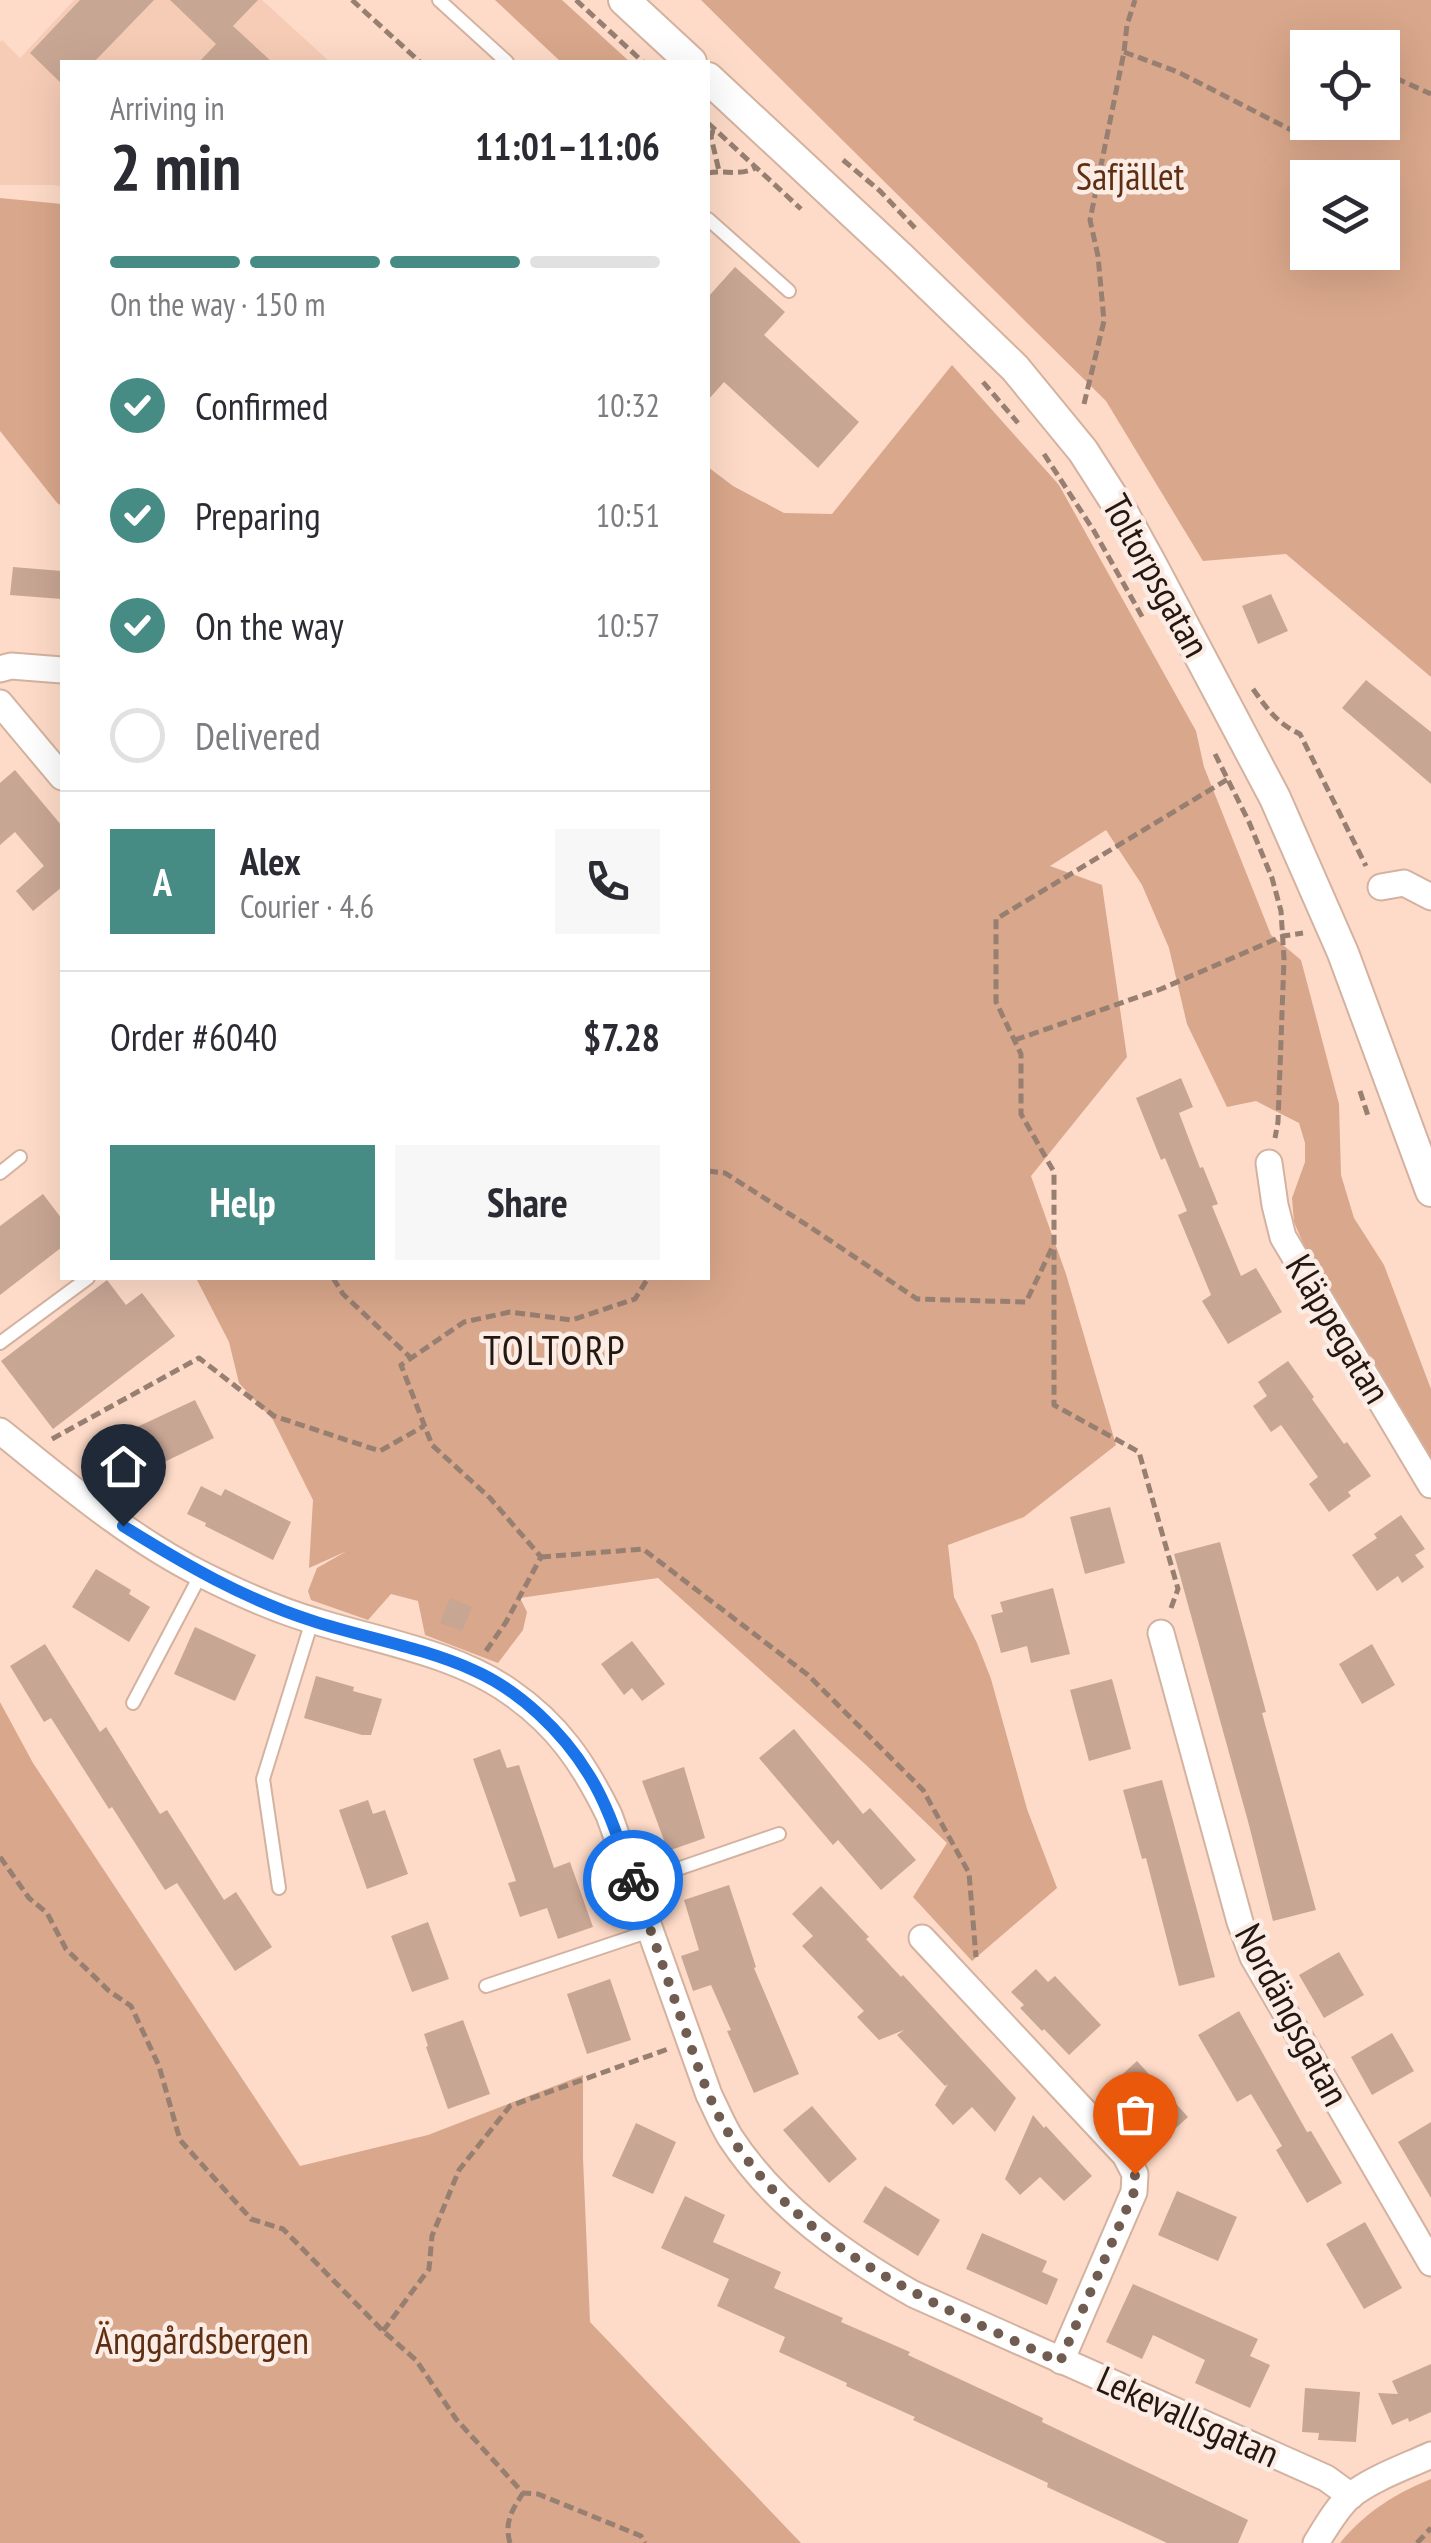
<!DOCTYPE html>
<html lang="en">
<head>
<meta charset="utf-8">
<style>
  :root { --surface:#fff; --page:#f7f7f7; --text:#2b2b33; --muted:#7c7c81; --line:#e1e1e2; --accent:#468c84 }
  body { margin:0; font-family:"PT Sans Narrow",sans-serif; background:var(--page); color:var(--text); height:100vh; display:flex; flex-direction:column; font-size:38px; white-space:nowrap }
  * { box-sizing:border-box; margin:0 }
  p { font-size:32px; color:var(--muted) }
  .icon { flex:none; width:55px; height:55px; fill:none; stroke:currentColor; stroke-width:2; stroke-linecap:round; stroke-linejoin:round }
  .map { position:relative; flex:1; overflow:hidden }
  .details { position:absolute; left:60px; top:60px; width:650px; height:1220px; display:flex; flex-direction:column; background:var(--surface); border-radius:0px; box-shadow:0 10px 40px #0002 }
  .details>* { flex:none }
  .fabs { position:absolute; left:1290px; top:30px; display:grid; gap:20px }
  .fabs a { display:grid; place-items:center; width:110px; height:110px; border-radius:0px; background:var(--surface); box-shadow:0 10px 40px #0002; font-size:50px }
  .pin { position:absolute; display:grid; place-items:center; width:85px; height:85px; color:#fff; margin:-102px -42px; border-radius:50% 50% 50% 0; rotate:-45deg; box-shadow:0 0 10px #0007 }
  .pin .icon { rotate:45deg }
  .courier { position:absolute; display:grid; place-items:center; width:100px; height:100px; margin:-50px; border:8px solid #1a73e8; border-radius:50%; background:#fff; color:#222; box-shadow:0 2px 12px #0007 }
  .headline em { font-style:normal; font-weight:700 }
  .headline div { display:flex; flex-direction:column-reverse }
  .headline { display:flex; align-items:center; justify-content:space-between; height:170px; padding:0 50px }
  h1 { font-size:65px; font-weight:700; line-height:75px }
  .bar { display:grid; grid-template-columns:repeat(4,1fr); gap:15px 10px; align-content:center; height:120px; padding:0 50px }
  .bar i { height:12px; border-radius:8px; background:var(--line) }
  .bar .current { background:var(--accent) }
  .bar p { grid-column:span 4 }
  .line { display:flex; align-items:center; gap:25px; padding:0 50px; border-top:2px solid var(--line) }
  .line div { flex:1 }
  .round { display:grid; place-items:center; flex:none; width:105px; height:105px; border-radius:0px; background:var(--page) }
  ol { padding:0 50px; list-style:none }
  li { display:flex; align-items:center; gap:30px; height:110px }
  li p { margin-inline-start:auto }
  li .icon { padding:10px; border-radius:50%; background:var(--accent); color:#fff; stroke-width:4 }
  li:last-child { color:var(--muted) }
  li i { width:55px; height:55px; border:5px solid var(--line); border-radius:50% }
  .primary-button { display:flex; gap:20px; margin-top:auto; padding:20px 50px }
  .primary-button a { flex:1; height:115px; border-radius:0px; background:var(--accent); color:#fff; font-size:40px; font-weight:700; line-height:115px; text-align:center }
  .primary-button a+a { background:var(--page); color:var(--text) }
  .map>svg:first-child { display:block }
  .built { fill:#f6ccb6 }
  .green { fill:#d9a78b; fill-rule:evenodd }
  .building { fill:#c8a694 }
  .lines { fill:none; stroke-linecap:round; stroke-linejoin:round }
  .service-casing { stroke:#d4b2a0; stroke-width:16 }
  .minor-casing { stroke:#d4b2a0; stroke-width:29 }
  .tertiary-casing { stroke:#d4b2a0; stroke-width:34 }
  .path { stroke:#977f71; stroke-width:5; stroke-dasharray:10 5; stroke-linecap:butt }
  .service { stroke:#fff; stroke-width:12 }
  .minor { stroke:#fff; stroke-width:25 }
  .tertiary { stroke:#fff; stroke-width:30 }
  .done { stroke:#705c51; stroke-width:10; stroke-dasharray:0 18 }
  .route { stroke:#1a73e8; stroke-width:12 }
  .labels { text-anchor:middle; stroke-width:9; stroke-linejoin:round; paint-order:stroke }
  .park-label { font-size:38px; fill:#5e2f12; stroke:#fbede5 }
  .street-label { font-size:38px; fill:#241811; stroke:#fbede5 }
  .neighbourhood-label { font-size:40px; letter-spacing:2.5px; fill:#241811; stroke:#fbede5 }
</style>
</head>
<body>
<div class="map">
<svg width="1431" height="2543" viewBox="0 0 1431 2543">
  <rect width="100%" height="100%" fill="#fedbc8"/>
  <!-- built -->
  <polygon class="built" points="74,0 262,0 330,62 62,62 62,187 53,185 0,185 0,42 2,40 20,58"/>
  <!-- green -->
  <g class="green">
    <polygon points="495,0 562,0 630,62 561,62"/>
    <path d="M701 0H1431V677L1286 554 1203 561 1106 401ZM1308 48H1382V122H1308ZM1308 178H1382V252H1308Z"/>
    <polygon points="0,198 62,204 62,505 58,504 0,431"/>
    <polygon points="952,365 1059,485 1196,731 1204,767 1271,935 1301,960 1339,1104 1341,1175 1354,1218 1384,1265 1431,1389 1431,1462 1306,1250 1294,1222 1292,1198 1305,1162 1305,1143 1299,1123 1256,1101 1227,1107 1187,1024 1169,948 1142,885 1106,830 1050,866 1102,885 1127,1057 1031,1176 1066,1274 1116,1445 1024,1517 948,1545 954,1597 977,1643 991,1679 1027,1809 1057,1888 972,1961 913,1897 947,1843 865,1764 658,1578 520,1598 527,1612 523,1630 498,1663 425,1635 418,1601 391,1594 368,1620 311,1600 308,1591 317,1568 347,1551 309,1568 313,1500 273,1420 239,1383 229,1342 196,1278 708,1278 708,467 733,486 784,513 832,514"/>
    <polygon points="0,1702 33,1763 300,2166 428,2135 583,2075 583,2158 590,2322 801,2543 0,2543"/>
    <path d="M1431 2479V2543H1340C1364 2513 1396 2493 1431 2479Z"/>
  </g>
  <!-- building -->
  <g class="building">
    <polygon points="80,0 154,0 94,62 62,62 62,84 30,53"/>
    <polygon points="170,0 258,0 233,26 272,62 199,62 216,44"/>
    <polygon points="735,267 785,312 764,335 859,422 818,468 724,382 708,400 708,297"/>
    <polygon points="13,567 62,571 62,599 10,595"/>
    <polygon points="1271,594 1288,631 1258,644 1242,606"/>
    <polygon points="1366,680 1431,732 1431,784 1342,708"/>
    <polygon points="15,770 62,826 62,887 33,911 16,891 44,866 15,832 0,845 0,783"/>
    <polygon points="1181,1078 1193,1107 1179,1113 1200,1168 1203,1167 1218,1204 1212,1206 1241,1276 1256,1268 1282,1312 1228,1344 1202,1301 1211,1295 1178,1215 1187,1211 1165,1158 1161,1160 1136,1098"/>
    <polygon points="43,1194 62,1219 62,1247 0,1295 0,1226"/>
    <polygon points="107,1280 126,1305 142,1293 175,1336 53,1429 1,1361"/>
    <polygon points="1288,1361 1314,1397 1312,1399 1344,1444 1347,1442 1371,1476 1348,1492 1351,1496 1329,1512 1309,1484 1318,1477 1281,1425 1271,1432 1253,1406 1267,1396 1258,1382"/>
    <polygon points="195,1400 214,1438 156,1466 137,1427"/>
    <polygon points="201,1486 221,1496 225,1489 291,1522 273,1560 205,1526 206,1523 187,1514"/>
    <polygon points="1110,1507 1125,1563 1085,1574 1070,1517"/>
    <polygon points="1401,1515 1425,1549 1415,1555 1424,1567 1402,1583 1398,1576 1377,1591 1352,1555 1377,1538 1374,1534"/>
    <polygon points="1220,1542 1266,1712 1262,1713 1316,1910 1273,1921 1249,1825 1174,1554"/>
    <polygon points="96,1569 131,1590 129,1594 150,1607 129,1642 72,1607"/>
    <polygon points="1053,1588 1070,1654 1031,1663 1027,1646 1001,1653 991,1615 1003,1612 1000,1602"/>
    <polygon points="450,1598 472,1607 462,1631 440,1623"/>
    <polygon points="195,1627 256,1655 235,1701 174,1674"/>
    <polygon points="632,1641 665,1684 642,1701 632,1688 624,1695 601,1664"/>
    <polygon points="45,1644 100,1732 106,1727 160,1814 167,1810 224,1900 236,1892 272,1947 235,1971 177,1883 165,1890 112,1807 109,1809 51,1718 44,1722 10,1666"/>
    <polygon points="1372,1644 1395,1685 1362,1704 1339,1664"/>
    <polygon points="316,1676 354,1687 353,1691 382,1699 371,1735 362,1735 304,1718"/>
    <polygon points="1112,1679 1131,1749 1089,1761 1070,1690"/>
    <polygon points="794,1729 863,1814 870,1808 916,1860 881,1890 838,1840 833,1845 759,1758"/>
    <polygon points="500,1749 507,1768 519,1765 554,1868 570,1862 593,1927 558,1939 547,1908 520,1917 508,1883 516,1881 473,1759"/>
    <polygon points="684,1767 705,1838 668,1851 642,1781"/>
    <polygon points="1162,1780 1215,1977 1179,1986 1146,1858 1142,1859 1123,1790"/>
    <polygon points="368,1800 373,1814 385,1810 408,1874 367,1889 339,1810"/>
    <polygon points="729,1885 756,1967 754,1968 799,2074 754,2093 727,2031 731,2030 711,1985 693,1991 681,1956 699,1950 684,1900"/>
    <polygon points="821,1886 869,1937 866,1939 901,1977 903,1975 1016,2098 995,2132 972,2107 953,2125 935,2105 948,2084 945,2086 897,2035 904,2030 879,2040 857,2017 864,2011 802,1946 813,1936 792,1914"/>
    <polygon points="428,1922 449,1979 412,1992 391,1936"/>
    <polygon points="1339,1952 1364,1995 1324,2018 1299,1975"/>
    <polygon points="1036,1969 1048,1982 1055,1976 1101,2025 1069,2055 1044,2029 1042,2031 1020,2008 1024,2005 1011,1992"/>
    <polygon points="610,1979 631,2040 587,2054 567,1994"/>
    <polygon points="1239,2011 1307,2132 1311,2131 1342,2183 1307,2203 1276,2150 1282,2146 1251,2094 1237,2102 1198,2035"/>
    <polygon points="463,2020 490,2094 448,2109 426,2047 428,2046 424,2034"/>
    <polygon points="1392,2033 1414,2071 1372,2095 1351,2057"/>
    <polygon points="1137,2061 1188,2117 1153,2149 1102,2093"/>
    <polygon points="812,2106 857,2159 829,2183 783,2130"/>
    <polygon points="1033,2115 1044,2128 1046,2126 1092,2176 1064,2201 1040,2177 1020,2195 1005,2179"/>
    <polygon points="1431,2122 1431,2198 1398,2142"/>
    <polygon points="636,2123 676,2142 653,2194 612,2176"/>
    <polygon points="885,2186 940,2220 918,2256 863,2222"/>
    <polygon points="1177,2191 1237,2217 1218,2261 1158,2235"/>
    <polygon points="685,2196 725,2215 713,2242 781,2272 774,2288 843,2318 841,2322 910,2352 908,2355 1043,2418 1042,2422 1248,2520 1238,2543 1167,2543 1047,2487 1048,2483 913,2420 915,2417 846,2386 847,2383 779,2352 785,2337 717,2306 729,2279 661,2248"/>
    <polygon points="1365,2222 1402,2288 1364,2309 1326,2244"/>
    <polygon points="982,2233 1047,2261 1042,2272 1058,2279 1047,2305 966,2269"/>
    <polygon points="1133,2284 1258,2339 1250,2356 1270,2365 1250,2408 1195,2383 1205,2360 1153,2335 1142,2359 1106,2342"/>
    <polygon points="1431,2364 1431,2412 1409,2422 1408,2418 1392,2425 1378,2393 1398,2394 1392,2381"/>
    <polygon points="1305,2388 1360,2392 1356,2442 1318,2440 1319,2433 1302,2432"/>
  </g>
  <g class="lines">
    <!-- service casing -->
    <g class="service-casing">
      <g id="service">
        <polyline points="439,0 507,62"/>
        <polyline points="708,219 789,291"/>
        <polyline points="0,1173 20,1157"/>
        <polyline points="0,1343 88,1278"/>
        <polyline points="133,1703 201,1574"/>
        <polyline points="634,1884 779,1834"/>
        <polyline points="279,1888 263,1779 312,1621"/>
        <polyline points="486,1986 650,1931"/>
      </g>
    </g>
    <!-- minor casing -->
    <g class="minor-casing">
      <g id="minor">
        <polyline points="0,669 11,666 62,670"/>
        <polyline points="0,703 62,777"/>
        <polyline points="1381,887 1404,883 1431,897"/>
        <polyline points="1269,1163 1275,1205 1283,1237 1431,1485"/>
        <path d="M0 1431C65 1483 130 1539 205 1576 241 1594 279 1611 318 1622 380 1641 457 1654 510 1692 558 1725 584 1764 609 1815L709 2095C716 2109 722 2124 730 2137 775 2206 843 2254 913 2294L1326 2478 1351 2496"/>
        <polyline points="1161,1633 1240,1922 1253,1957 1431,2263"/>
        <polyline points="922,1938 1125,2155 1135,2174 1134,2192 1061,2361"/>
        <path d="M1316 2543C1326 2527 1336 2509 1350 2496 1373 2478 1405 2467 1431 2455"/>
      </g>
    </g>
    <!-- tertiary casing -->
    <g class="tertiary-casing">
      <g id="tertiary">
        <polyline points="624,0 691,62"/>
        <polyline points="708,78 899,256 1015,368 1083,451 1124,515 1150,562 1275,798 1343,953 1431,1191"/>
      </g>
    </g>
    <!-- path -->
    <g class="path">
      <polyline points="352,0 420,62"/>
      <polyline points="576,0 643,62"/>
      <polyline points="1124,52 1178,72 1299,134 1308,86"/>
      <polyline points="1382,72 1431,94"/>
      <polyline points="708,123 801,209"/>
      <polyline points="713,130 711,137 719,171"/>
      <polyline points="843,160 880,191 915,228"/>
      <path d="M708 173C725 170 740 176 755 168"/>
      <polyline points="983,382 1018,423"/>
      <polyline points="1084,404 1104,321 1098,256 1090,220 1124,52 1127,25 1135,0"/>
      <polyline points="1044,454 1094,531 1144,620"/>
      <path d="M1253 689C1267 709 1278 724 1300 734L1366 866"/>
      <polyline points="1215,754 1249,822 1272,878 1281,911 1284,959 1278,1122 1275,1138"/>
      <polyline points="1015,1040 1161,989 1283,936 1303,933"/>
      <polyline points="1360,1091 1368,1116"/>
      <polyline points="708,1171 725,1173 810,1227 917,1299 1026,1302 1052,1248"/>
      <polyline points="333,1278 343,1294 411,1358"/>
      <polyline points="52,1439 199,1358 274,1416 380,1451 424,1426"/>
      <polyline points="541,1557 643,1549 808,1675 923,1790 969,1873 976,1957"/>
      <polyline points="1171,1608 1178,1589 1139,1452 1054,1405 1054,1172 1021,1114 1021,1054 996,1002 996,919 1228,779"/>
      <polyline points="486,1651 506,1622 541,1557 490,1498 432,1445 401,1365 464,1322 510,1312 572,1320 635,1299 648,1278"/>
      <polyline points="0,1857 29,1898 47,1913 66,1949 109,1991 131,2006 159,2066 180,2140 251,2219 283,2229 383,2331 416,2360 456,2419 523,2493 538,2494 641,2536 645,2543"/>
      <polyline points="383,2331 429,2269 432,2236 459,2170 510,2106 668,2049"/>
      <path d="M510 2543C504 2522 512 2510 523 2493"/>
      <polyline points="1417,2543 1431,2528"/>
    </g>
    <!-- service -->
    <use href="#service" class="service"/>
    <!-- minor -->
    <use href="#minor" class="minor"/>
    <!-- tertiary -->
    <use href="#tertiary" class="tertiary"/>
  </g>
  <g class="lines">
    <!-- done -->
    <path class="done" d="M633 1880C651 1931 668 1981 686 2032 698 2067 710 2105 731 2137 808 2255 938 2305 1060 2362L1134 2192 1135 2174"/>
    <!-- route -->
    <path class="route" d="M123 1526C184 1564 244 1599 313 1621 365 1638 422 1647 473 1670 519 1690 563 1732 589 1775 609 1807 620 1845 633 1880"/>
  </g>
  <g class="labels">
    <!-- park labels -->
    <g class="park-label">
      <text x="1130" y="190">Safjället</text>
      <text x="202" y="2354">Änggårdsbergen</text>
    </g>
    <!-- street labels -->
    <g class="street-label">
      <text transform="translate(1156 576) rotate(61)" y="13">Toltorpsgatan</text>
      <text transform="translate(1338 1329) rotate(59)" y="13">Kläppegatan</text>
      <text transform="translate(1292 2015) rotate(62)" y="13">Nordängsgatan</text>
      <text transform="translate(1188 2417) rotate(24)" y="13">Lekevallsgatan</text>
    </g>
    <!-- neighbourhood labels -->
    <g class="neighbourhood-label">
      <text x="555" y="1365">TOLTORP</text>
    </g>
  </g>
</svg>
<div class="fabs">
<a><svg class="icon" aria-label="locate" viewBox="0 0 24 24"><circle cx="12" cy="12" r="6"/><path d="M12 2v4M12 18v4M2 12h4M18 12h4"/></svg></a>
<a><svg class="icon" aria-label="layers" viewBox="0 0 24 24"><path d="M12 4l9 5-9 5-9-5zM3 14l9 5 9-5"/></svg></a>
</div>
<div class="pin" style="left:1135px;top:2174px;background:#ea580c"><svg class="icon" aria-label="bag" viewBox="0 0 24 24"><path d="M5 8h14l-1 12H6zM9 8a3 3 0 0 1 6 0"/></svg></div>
<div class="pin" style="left:123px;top:1526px;background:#1f2937"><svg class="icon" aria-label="home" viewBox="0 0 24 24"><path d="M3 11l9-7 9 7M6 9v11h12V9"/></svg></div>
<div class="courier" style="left:633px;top:1880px"><svg class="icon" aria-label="bike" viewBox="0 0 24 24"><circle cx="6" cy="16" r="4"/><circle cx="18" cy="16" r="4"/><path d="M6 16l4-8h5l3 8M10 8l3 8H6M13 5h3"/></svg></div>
<section class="details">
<div class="headline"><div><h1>2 min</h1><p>Arriving in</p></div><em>11:01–11:06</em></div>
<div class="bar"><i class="current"></i><i class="current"></i><i class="current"></i><i></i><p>On the way · 150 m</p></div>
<ol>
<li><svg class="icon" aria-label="check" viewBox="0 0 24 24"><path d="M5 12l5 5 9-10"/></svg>Confirmed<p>10:32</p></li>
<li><svg class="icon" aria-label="check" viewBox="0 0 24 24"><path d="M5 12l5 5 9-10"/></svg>Preparing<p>10:51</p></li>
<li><svg class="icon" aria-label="check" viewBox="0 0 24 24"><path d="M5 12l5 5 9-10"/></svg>On the way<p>10:57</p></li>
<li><i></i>Delivered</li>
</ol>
<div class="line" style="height:180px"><b class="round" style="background:var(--accent);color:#fff">A</b><div><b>Alex</b><p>Courier · 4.6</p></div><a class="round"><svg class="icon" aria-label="phone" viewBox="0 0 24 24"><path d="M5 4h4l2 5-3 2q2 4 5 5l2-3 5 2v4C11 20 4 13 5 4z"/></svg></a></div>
<div class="line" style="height:130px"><div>Order #6040</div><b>$7.28</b></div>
<div class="primary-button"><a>Help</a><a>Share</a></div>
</section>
</div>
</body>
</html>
